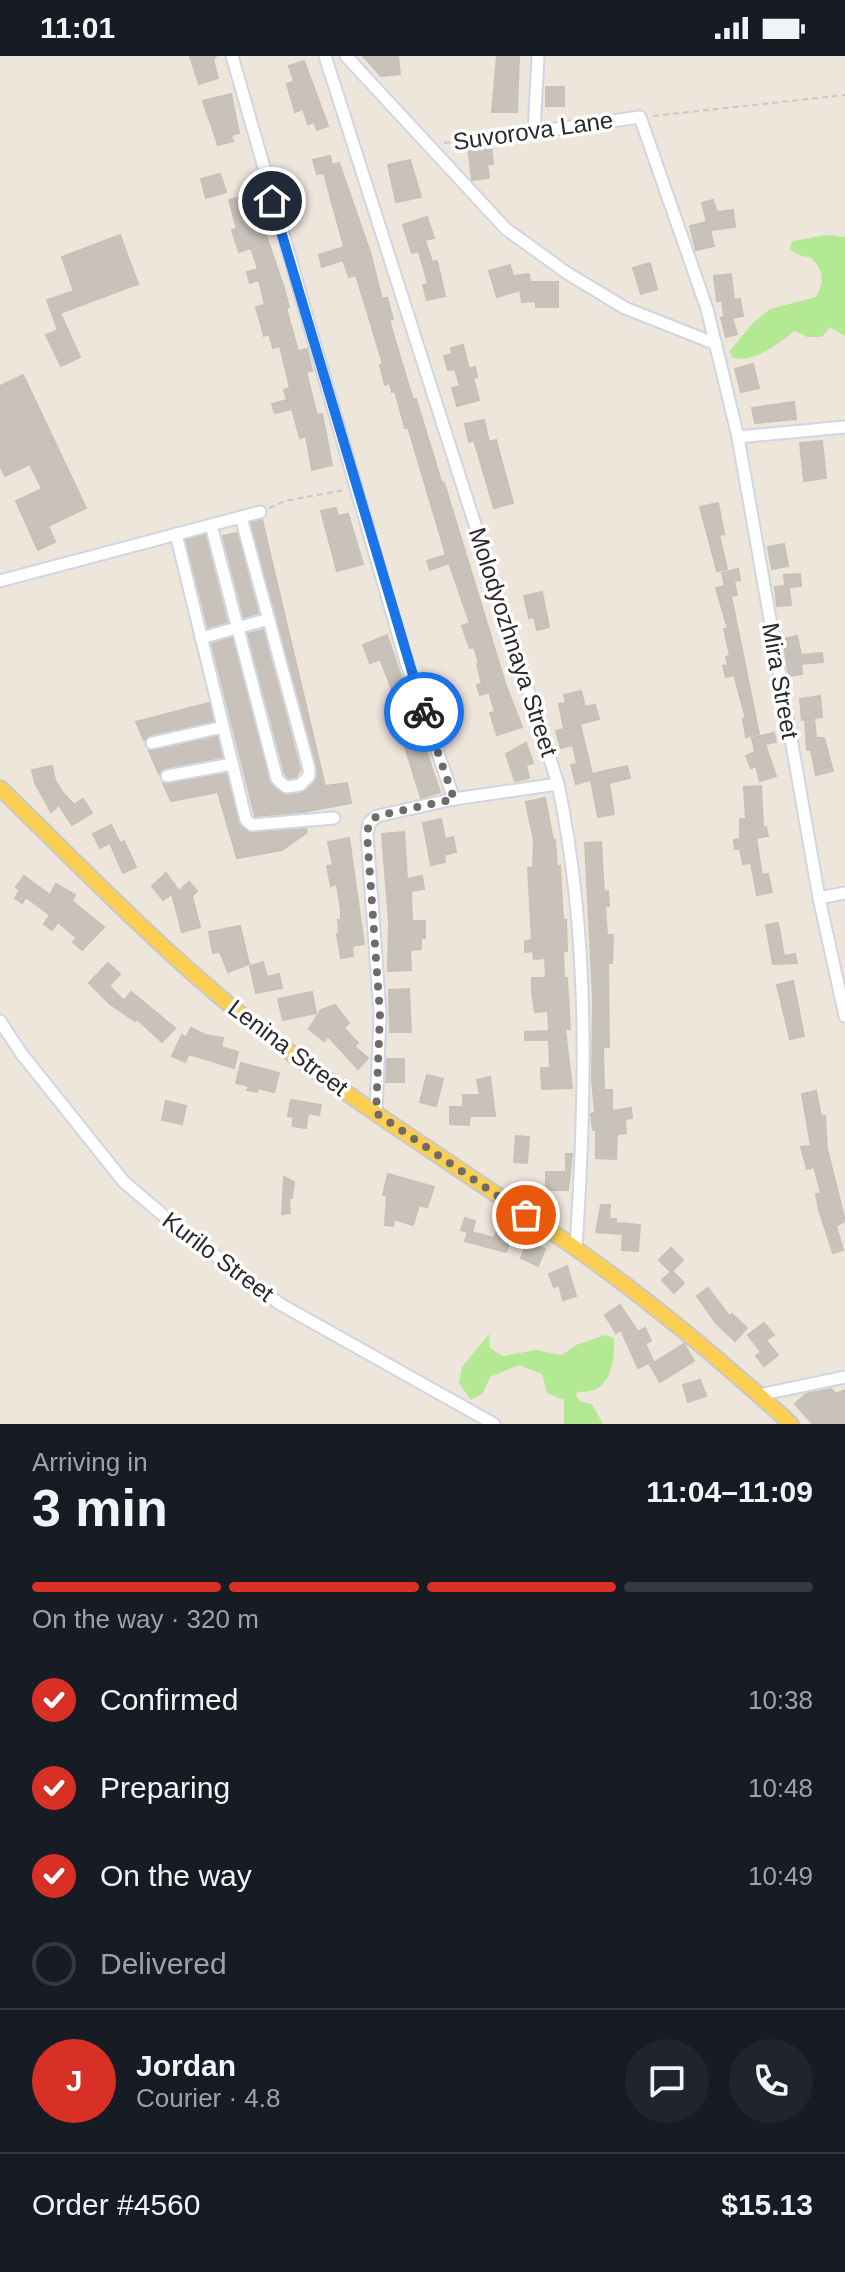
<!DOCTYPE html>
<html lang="en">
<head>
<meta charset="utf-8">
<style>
  :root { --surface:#171b24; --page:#20242c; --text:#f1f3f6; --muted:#9ea1a6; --line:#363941; --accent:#d93025 }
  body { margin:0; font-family:Arial,sans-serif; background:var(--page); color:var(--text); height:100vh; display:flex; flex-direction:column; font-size:30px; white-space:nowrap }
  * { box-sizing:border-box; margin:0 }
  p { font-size:26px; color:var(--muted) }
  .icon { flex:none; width:44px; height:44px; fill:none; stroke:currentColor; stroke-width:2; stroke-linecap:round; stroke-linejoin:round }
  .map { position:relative; height:1368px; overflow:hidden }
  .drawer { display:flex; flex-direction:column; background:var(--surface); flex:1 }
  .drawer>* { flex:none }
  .pin { position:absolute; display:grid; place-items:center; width:68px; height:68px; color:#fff; margin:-34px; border:4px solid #fff; border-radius:50%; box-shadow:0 2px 8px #0007 }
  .courier { position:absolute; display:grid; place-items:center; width:80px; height:80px; margin:-40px; border:6px solid #1a73e8; border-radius:50%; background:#fff; color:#222; box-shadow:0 2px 10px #0007 }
  .summary em { font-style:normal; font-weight:800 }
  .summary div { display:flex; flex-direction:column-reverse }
  .summary { display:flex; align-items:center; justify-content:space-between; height:136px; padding:0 32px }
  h1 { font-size:52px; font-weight:800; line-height:60px }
  .bar { display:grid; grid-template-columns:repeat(4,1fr); gap:12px 8px; align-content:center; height:96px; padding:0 32px }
  .bar i { height:10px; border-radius:6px; background:var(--line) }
  .bar .active { background:var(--accent) }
  .bar p { grid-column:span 4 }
  .line { display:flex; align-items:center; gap:20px; padding:0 32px; border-top:2px solid var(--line) }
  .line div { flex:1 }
  .round { display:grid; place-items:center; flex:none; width:84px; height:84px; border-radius:42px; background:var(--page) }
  ol { padding:0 32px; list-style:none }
  li { display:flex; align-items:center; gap:24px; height:88px }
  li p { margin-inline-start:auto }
  li .icon { padding:8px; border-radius:50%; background:var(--accent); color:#fff; stroke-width:4 }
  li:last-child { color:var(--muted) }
  li i { width:44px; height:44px; border:4px solid var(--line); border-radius:50% }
  .status { display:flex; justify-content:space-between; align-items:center; height:56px; padding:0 40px; background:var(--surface); direction:ltr }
  .status svg { height:22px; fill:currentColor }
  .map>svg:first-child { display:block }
  .green { fill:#b3e993 }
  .building { fill:#c9c2bb; stroke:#c9c1b5; stroke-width:2 }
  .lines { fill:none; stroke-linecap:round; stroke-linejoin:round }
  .minor-casing { stroke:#d0d5e4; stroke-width:15 }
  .major-casing { stroke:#c8c8c8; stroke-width:18 }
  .path { stroke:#c8c8c8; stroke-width:2; stroke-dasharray:6 4; stroke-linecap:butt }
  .minor { stroke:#fff; stroke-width:11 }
  .major { stroke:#fccf52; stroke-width:14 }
  .done { stroke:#6f6b68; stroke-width:8; stroke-dasharray:0 14.4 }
  .route { stroke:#1a73e8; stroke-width:10 }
  .labels { text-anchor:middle; stroke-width:7; stroke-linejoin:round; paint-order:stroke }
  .street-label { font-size:24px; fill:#2a2a2a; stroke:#fff }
</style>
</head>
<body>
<div class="status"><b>11:01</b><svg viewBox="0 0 49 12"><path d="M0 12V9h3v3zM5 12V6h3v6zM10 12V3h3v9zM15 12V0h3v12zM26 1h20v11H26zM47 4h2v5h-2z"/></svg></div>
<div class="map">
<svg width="845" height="1368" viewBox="0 0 845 1368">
  <rect width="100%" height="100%" fill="#eee5db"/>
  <!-- green -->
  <g class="green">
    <path d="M827 179 845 181V280L830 271 822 281H807L795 275C775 289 757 306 733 302L729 296 753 267 770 253 816 241C825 225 824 214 810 201L801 200 790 194 792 185Z"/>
    <path d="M489 1278 490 1292 503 1300 536 1294 562 1299 576 1289 605 1279 614 1282C615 1297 613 1325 596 1333 591 1336 582 1335 576 1337L579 1345 592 1348 603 1368H564V1344L547 1337 542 1318 519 1309 490 1321 483 1337 471 1344 459 1327 462 1311Z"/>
  </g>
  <!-- building -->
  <g class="building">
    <polygon points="190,0 216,0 213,4 218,22 199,28"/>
    <polygon points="363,0 398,0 400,18 381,20"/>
    <polygon points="497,0 519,0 517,56 492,56"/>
    <polygon points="304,5 328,70 317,74 314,66 308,68 303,53 295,56 287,28 294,25 289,10"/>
    <rect x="546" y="31" width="18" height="19"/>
    <polygon points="231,38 239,77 231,79 233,85 218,89 203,45"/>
    <polygon points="491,87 493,108 487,108 489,122 472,124 468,90"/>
    <polygon points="330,100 332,109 339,107 370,196 382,243 387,242 393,263 389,264 413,344 416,343 442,428 444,427 506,630 522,671 497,679 490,657 495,656 489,636 480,639 477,629 482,628 477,608 479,607 474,591 470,592 462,570 470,567 449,507 430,514 427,505 446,499 408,371 405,372 395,335 392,336 390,327 385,329 380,309 383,308 356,219 349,221 343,204 322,211 319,199 344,191 324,117 317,118 313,104"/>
    <polygon points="410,104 421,141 396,146 388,109"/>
    <polygon points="220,118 226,136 206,142 201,123"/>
    <polygon points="249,139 259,175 264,173 284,232 289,251 286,252 298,295 307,293 312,315 306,316 317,359 322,358 332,409 312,414 306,380 300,382 292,353 275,357 272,348 287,344 284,334 290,332 280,290 273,292 269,278 264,280 256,251 265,249 259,224 250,227 247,216 258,213 251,192 239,196 232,174 237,173 229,144"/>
    <polygon points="713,144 717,156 733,154 735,171 710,174 714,190 696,194 690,170 707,166 702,147"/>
    <polygon points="427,161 434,182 425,184 432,206 437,205 445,240 427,244 423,229 428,228 419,195 412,197 403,169"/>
    <polygon points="120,179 138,228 60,257 80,301 61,310 46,279 58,274 47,244 74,235 62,201"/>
    <polygon points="650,207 657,233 641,238 633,212"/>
    <polygon points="510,209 513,220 529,218 530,226 558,226 558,251 536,251 536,245 522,246 520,234 497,241 489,215"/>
    <polygon points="731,218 734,244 740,243 743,260 732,262 737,278 726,281 721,262 724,261 722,244 717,245 714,220"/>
    <polygon points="463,289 469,313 475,311 477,321 473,322 479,344 457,350 452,332 460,330 455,313 448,314 444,300 452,298 451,292"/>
    <polygon points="753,308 759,332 741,336 735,313"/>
    <polygon points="23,319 86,452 48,470 55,486 38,494 16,445 42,433 30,408 5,420 0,409 0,330"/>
    <polygon points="794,346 796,363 755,367 752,352"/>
    <polygon points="484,364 489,386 496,384 513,447 494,452 474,384 469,386 465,368"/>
    <polygon points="822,385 826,422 804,425 800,387"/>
    <polygon points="718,447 724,478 719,479 727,513 717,515 700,451"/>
    <polygon points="336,452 338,460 348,458 363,508 337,515 321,455"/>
    <polygon points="262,464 325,730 347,727 351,747 303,756 255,760 212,588 232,582 271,729 284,739 301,737 318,720 251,467"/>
    <polygon points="237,477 258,557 244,561 223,480"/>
    <polygon points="205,479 227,566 208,571 186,484"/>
    <polygon points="784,488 788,510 772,513 768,491"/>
    <polygon points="738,513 740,524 734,525 737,539 731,540 759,678 746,681 743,663 746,663 734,619 726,621 723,610 728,609 726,601 730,600 724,573 728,573 716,532 725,530 722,517"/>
    <polygon points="800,518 801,530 789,531 791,549 777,550 775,531 785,530 784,519"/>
    <polygon points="542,536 549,571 537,574 534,561 529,562 524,540"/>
    <polygon points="263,574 300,713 296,721 289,722 285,718 248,578"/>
    <polygon points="387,579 440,736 421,742 390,643 395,641 380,603 370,607 363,589"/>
    <polygon points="797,580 801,599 822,597 823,606 801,608 802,618 789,620 783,583"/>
    <polygon points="581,635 585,651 595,649 599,663 580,668 592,718 627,710 630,722 609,727 614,758 598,761 591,724 576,728 571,709 577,708 573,689 561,692 556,675 564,673 559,648 566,647 564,639"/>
    <polygon points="820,640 822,661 814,662 816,682 824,682 833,715 816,719 811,694 807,694 805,663 802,664 800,643"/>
    <polygon points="209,647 213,665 150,679 144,684 136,666"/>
    <polygon points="774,677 776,686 765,688 776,720 760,725 756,710 751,712 746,700 755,696 752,682"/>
    <polygon points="217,681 222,701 165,712 159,718 149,695"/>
    <polygon points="526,687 533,707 526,709 529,722 515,725 506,698"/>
    <polygon points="52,710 55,724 63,737 74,749 83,743 92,757 72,769 59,749 51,756 35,727 32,714"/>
    <polygon points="226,718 238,766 247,776 306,773 307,776 282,794 237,802 218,736 171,745 163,727"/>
    <polygon points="761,730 763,771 766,771 768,780 756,782 762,819 768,818 772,836 757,839 751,807 743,808 740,793 735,793 734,784 740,783 740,763 746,763 744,731"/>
    <polygon points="545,742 553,784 555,784 557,811 560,810 563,864 566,864 567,895 563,896 564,922 567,922 570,973 565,973 572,1032 542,1033 541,1012 550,1012 549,984 525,984 525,976 549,975 548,955 535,956 532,936 532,922 546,922 545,902 534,903 533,895 525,896 525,885 532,884 528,812 533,811 534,785 526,746"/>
    <polygon points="441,763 445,783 453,781 456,796 444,799 445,806 431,809 423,767"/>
    <polygon points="111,769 120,787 124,785 136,811 123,817 110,787 100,792 93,778"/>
    <polygon points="404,776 407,823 422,820 424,833 411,835 412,865 425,865 425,882 421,882 421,893 410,894 411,914 388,915 389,866 382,778"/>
    <polygon points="349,782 364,888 352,890 353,900 341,902 337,878 339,877 338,864 341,864 341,855 337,828 331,830 327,810 333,809 328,786"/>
    <polygon points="601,786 604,836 608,835 609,850 605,850 607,879 613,879 612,907 608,907 609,991 603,991 604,1034 612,1034 612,1055 631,1052 632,1062 625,1063 626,1077 617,1078 616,1103 596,1102 596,1074 593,1074 591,1058 595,1057 592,1023 593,941 585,787"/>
    <polygon points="166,817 179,835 189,826 197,835 192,840 200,871 182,876 172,838 163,844 152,830"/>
    <polygon points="24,820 50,839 56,828 75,839 72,845 104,871 82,894 73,886 77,882 58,866 52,874 44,868 50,859 26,841 22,847 15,842 20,834 16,831"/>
    <polygon points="778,867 784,900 795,898 797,907 773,908 766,869"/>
    <polygon points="240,870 249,908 228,916 220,896 213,897 209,876"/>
    <polygon points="263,906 267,921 279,918 282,932 256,937 250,910"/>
    <polygon points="108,907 120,918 109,930 124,945 131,936 175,972 162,986 137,963 135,965 110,948 89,927"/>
    <polygon points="793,925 804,980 790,983 777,929"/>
    <polygon points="409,933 411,976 390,976 389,934"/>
    <polygon points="312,936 316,957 283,964 278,943"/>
    <polygon points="335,949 349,967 344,972 358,987 354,990 368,1002 358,1013 328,980 324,985 309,973 321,954"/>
    <polygon points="191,972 205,979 223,982 221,991 238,996 234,1012 189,998 185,1006 172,1000 182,979 186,982"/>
    <polygon points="387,1003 404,1003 404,1026 386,1026"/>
    <polygon points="241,1007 279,1017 274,1036 258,1032 257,1036 247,1034 249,1030 236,1027"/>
    <polygon points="427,1019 443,1023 436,1050 420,1046"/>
    <polygon points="490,1021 495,1060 470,1060 469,1069 450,1068 450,1051 463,1051 463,1039 480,1039 477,1024"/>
    <polygon points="816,1035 821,1060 825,1060 827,1093 845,1165 836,1170 843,1194 833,1197 819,1154 816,1138 821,1137 814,1111 807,1113 801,1091 811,1090 802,1038"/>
    <polygon points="291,1044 321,1049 319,1059 308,1057 306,1072 292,1070 294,1061 288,1060"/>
    <polygon points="166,1045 186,1050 182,1068 162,1064"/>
    <polygon points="516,1080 529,1081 527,1107 514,1106"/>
    <polygon points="566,1098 572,1098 568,1134 546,1134 546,1116 566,1116"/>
    <polygon points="388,1118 434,1131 427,1151 419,1149 413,1169 394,1163 393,1170 385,1169 387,1140 383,1139"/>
    <polygon points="284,1121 294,1126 292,1142 289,1142 290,1157 282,1158"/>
    <polygon points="601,1149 610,1149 609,1163 616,1163 616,1167 640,1169 638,1195 622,1194 623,1178 596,1176"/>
    <polygon points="465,1162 475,1165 472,1176 494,1182 497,1175 504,1177 506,1172 514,1175 506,1196 465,1185 468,1176 461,1174"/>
    <polygon points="528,1186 545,1193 538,1210 521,1202"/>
    <polygon points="671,1192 683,1204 672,1215 684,1227 674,1237 662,1224 671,1216 659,1204"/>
    <polygon points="567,1210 576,1240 563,1244 559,1229 554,1231 549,1218"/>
    <polygon points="708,1232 730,1261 732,1258 747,1272 735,1285 716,1267 697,1240"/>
    <polygon points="620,1249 638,1276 645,1272 651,1285 645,1287 653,1305 638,1312 621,1274 616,1277 605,1259"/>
    <polygon points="764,1267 774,1279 766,1284 778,1299 764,1310 756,1300 761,1296 748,1279"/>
    <polygon points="684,1288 694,1305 660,1326 650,1309"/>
    <polygon points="700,1324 706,1340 688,1346 683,1329"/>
    <polygon points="831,1333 836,1338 845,1334 845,1368 813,1368 795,1348 806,1338"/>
  </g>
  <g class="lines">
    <!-- minor casing -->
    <g class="minor-casing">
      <g id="minor">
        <polyline points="232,0 407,609 454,743"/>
        <path d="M325 0 558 728C590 880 586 1038 576 1192"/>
        <polyline points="346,0 506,173 567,217 625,252 716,288"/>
        <polyline points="538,0 534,76 640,61 707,253 738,381 819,842 845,960"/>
        <polyline points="738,381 845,371"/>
        <polyline points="211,469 277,723 286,731 300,729 309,720 309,712 241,461"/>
        <polyline points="176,478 246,764 252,769 334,762"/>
        <polyline points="0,525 260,456"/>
        <polyline points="201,582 269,563"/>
        <polyline points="152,687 223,671"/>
        <polyline points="167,720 232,708"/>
        <polyline points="819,842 845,837"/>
        <polyline points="0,965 21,997 124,1126 177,1171 280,1248 494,1368"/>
        <polyline points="376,1057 380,958 367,778 369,767 377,760 454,743 558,728"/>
        <polyline points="759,1339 845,1321"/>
      </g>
    </g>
    <!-- major casing -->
    <g class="major-casing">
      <path id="major" d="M0 732C79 809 157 890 243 960 348 1044 465 1115 575 1192 652 1246 722 1305 791 1368"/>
    </g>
    <!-- path -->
    <g class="path">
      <polyline points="653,60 845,39"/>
      <polyline points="444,87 525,79"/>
      <polyline points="269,452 285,445 344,434"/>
    </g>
    <!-- minor -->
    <use href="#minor" class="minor"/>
    <!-- major -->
    <use href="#major" class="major"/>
  </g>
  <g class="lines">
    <!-- done -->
    <polyline class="done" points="424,656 454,743 377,760 369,767 367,778 380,958 376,1057 526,1159"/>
    <!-- route -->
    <polyline class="route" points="272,145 424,656"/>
  </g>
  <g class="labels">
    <!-- street labels -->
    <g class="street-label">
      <text transform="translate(533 75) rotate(-8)" y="8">Suvorova Lane</text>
      <text transform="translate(513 586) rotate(72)" y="8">Molodyozhnaya Street</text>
      <text transform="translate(780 625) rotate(80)" y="8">Mira Street</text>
      <text transform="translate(288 992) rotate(37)" y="8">Lenina Street</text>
      <text transform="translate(218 1201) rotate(37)" y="8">Kurilo Street</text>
    </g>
  </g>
</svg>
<div class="pin" style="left:526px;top:1159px;background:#ea580c"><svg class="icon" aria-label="bag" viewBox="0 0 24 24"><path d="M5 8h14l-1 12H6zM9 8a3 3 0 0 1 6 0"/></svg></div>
<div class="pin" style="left:272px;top:145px;background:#1f2937"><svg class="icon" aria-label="home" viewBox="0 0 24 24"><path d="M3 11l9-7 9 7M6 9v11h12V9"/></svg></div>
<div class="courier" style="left:424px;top:656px"><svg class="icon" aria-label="bike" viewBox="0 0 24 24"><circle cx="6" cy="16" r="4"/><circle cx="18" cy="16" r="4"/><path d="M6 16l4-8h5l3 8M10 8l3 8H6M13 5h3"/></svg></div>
</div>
<section class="drawer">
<div class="summary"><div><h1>3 min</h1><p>Arriving in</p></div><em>11:04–11:09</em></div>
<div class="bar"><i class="active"></i><i class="active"></i><i class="active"></i><i></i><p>On the way · 320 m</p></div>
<ol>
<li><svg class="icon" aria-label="check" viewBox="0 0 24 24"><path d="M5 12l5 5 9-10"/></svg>Confirmed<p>10:38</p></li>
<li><svg class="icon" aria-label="check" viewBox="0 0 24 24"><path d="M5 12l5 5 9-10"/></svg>Preparing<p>10:48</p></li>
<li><svg class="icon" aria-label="check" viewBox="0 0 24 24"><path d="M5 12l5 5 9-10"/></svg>On the way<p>10:49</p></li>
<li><i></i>Delivered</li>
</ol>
<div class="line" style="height:144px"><b class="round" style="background:var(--accent);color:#fff">J</b><div><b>Jordan</b><p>Courier · 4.8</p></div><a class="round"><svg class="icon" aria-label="chat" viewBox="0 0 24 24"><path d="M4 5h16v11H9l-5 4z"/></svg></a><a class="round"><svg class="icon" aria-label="phone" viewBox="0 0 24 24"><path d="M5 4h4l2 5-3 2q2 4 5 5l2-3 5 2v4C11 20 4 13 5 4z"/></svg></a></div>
<div class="line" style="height:104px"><div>Order #4560</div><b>$15.13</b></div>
</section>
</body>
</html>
